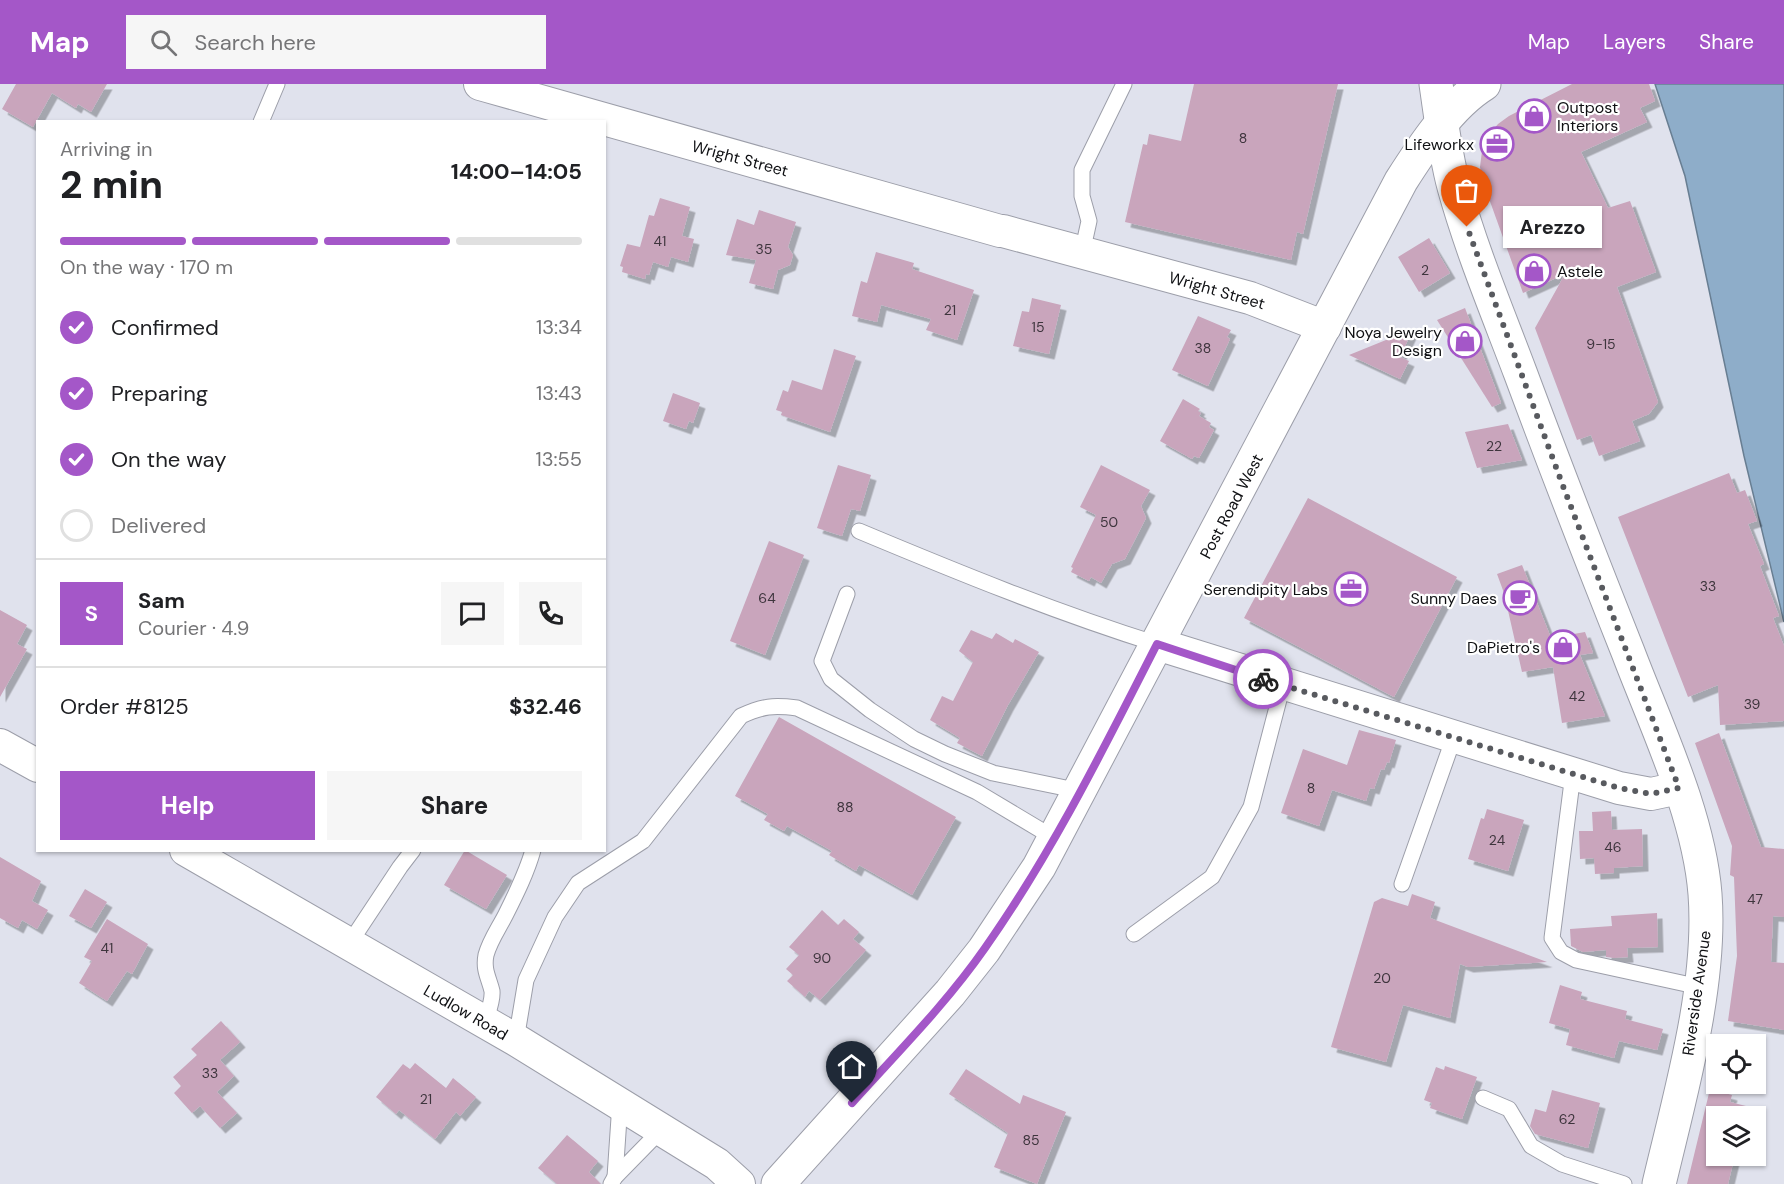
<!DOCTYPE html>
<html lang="en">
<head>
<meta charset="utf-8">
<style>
  :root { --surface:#fff; --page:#f6f6f6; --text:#202124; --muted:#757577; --line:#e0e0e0; --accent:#a457c8 }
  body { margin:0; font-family:"DM Sans",sans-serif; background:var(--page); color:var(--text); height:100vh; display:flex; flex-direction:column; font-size:22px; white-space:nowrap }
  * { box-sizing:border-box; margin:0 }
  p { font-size:20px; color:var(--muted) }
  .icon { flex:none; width:33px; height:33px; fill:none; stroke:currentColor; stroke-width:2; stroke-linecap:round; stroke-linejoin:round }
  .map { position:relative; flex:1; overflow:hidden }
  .details { position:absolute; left:36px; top:36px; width:570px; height:732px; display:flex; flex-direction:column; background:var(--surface); border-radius:0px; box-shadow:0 2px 4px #0004 }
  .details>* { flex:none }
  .fabs { position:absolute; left:1706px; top:950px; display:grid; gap:12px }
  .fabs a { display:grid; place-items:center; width:60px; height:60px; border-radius:0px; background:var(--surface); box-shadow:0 2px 4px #0004; font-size:30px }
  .pin { position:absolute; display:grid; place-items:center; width:51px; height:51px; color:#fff; margin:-62px -26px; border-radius:50% 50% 50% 0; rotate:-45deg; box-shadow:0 0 6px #0007 }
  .pin .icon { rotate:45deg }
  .courier { position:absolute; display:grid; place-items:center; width:60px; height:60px; margin:-30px; border:4px solid #a457c8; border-radius:50%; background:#fff; color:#222; box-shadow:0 2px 8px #0007 }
  .bubble { position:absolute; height:42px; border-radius:0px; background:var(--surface); box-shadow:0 2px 4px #0004; font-size:20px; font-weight:700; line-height:42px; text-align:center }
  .summary em { font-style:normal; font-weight:700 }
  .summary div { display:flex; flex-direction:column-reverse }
  .summary { display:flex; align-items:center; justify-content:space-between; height:102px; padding:0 24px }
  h1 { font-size:39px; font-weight:700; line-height:45px }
  .bar { display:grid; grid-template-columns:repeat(4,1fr); gap:9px 6px; align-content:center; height:72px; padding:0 24px }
  .bar i { height:8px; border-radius:4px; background:var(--line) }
  .bar .selected { background:var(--accent) }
  .bar p { grid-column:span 4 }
  .line { display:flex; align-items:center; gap:15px; padding:0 24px; border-top:2px solid var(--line) }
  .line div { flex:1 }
  .round { display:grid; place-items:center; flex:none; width:63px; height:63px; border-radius:0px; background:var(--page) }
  ol { padding:0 24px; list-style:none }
  li { display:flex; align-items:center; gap:18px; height:66px }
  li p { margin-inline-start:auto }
  li .icon { padding:6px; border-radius:50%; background:var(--accent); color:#fff; stroke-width:4 }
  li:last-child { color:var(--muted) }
  li i { width:33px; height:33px; border:3px solid var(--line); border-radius:50% }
  .cta { display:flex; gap:12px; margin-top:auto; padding:12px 24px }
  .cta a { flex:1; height:69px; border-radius:0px; background:var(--accent); color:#fff; font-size:24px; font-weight:700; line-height:69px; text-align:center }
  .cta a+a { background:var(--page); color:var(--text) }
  header { display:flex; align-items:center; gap:36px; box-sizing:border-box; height:84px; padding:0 30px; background:var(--accent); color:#fff }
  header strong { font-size:28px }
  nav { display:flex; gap:33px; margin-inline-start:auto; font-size:21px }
  .search { width:420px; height:54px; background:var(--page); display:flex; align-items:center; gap:15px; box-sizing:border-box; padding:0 21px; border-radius:0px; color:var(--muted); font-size:22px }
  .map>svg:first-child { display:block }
  .water { fill:#8eadc9; stroke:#687e92; stroke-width:1.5 }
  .building { fill:#c9a5bc; filter:url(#shadow) }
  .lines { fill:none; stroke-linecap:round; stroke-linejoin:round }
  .service-casing { stroke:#9c9ea9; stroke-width:17 }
  .minor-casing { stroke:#9c9ea9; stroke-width:34 }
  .secondary-casing { stroke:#9c9ea9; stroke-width:35 }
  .primary-casing { stroke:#9c9ea9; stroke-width:35 }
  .service { stroke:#fff; stroke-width:15 }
  .minor { stroke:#fff; stroke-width:32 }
  .secondary { stroke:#fff; stroke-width:33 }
  .primary { stroke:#fff; stroke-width:33 }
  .done { stroke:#585a5f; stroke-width:6; stroke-dasharray:0 10.8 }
  .route { stroke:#a457c8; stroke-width:8 }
  .labels { text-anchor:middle; stroke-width:4.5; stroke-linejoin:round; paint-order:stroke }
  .number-label { font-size:14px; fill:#3e353d }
  .poi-label { font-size:16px; fill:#0f1013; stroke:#fff; text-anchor:end }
  .street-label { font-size:16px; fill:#0f1013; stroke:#fff }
</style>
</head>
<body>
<header>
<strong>Map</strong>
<div class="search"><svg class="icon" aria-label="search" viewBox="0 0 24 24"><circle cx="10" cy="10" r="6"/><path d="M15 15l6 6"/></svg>Search here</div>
<nav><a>Map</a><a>Layers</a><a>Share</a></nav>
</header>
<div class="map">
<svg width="1784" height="1100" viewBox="0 0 1784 1100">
  <defs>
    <filter id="shadow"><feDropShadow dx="5.5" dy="5.5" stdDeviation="0" flood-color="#0004"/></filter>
  </defs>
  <rect width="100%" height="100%" fill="#e0e2ed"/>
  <!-- water -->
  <polygon class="water" points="1655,0 1784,0 1784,538 1744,372 1685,92"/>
  <!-- building -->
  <g class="building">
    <polygon points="16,0 107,0 91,28 78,20 76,24 52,9 33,43 2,25"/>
    <polygon points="1194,0 1338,0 1303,150 1297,148 1291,176 1125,138 1143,60 1147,61 1149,50 1181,57"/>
    <polygon points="1572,0 1649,0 1655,17 1640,24 1647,38 1581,68 1608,124 1630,117 1656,188 1617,203 1658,318 1649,330 1632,337 1640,357 1599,372 1591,351 1577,356 1535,244 1565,190 1523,209 1483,98 1480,83 1482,67 1487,53 1498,40 1509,32"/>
    <polygon points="660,114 690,123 682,152 694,155 688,178 671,173 668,183 653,178 649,191 646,190 645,195 622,188 623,183 620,182 627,160 640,163 649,131 654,132"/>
    <polygon points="759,126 796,138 788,163 793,171 790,181 778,186 773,205 749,199 756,176 726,171 737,135 754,141"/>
    <polygon points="1429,154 1450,189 1419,208 1398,173"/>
    <polygon points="876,168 914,179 912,185 974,206 957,256 926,246 931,235 881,221 877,238 852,232 861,197 867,199"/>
    <polygon points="1032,214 1061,221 1049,270 1013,262 1022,227 1029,228"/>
    <polygon points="1465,224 1501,319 1492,323 1437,236"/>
    <polygon points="1198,232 1231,246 1227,253 1230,255 1208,302 1172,286"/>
    <polygon points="1413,245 1400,273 1409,277 1400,295 1349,271"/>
    <polygon points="834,265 856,272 830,348 781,331 782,328 776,326 783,306 788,308 792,296 822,306"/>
    <polygon points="673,309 700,319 693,339 689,337 686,345 663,337"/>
    <polygon points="1183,315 1200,325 1198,327 1201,329 1199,332 1211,339 1209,343 1214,346 1199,374 1194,372 1192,375 1160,357"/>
    <polygon points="1508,340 1522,376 1477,384 1465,348"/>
    <polygon points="838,381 871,391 860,427 851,425 842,452 817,444"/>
    <polygon points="1101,381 1150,406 1141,422 1146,434 1125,475 1112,480 1101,499 1091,493 1089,497 1071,488 1073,484 1071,483 1096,431 1080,423"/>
    <polygon points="1729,389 1737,409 1745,406 1757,437 1748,440 1764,480 1760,482 1779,532 1773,534 1784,562 1784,637 1720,641 1718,601 1688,613 1618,433"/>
    <polygon points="1308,414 1457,493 1394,613 1244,534"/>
    <polygon points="769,457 804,471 765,571 730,557"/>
    <polygon points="1522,481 1551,554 1585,548 1593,569 1580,571 1605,632 1562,639 1553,583 1522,588 1504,509 1497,490"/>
    <polygon points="0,526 27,541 17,560 27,565 0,613"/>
    <polygon points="971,546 992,555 996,549 1013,559 1015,555 1039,568 1008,621 982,672 957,659 960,654 930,636 942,612 953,617 973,578 959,567"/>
    <polygon points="779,633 956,733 912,811 859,781 856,787 829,771 832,767 787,742 784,747 764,736 768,730 735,712"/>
    <polygon points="1359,646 1396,656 1389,679 1387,678 1384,686 1381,685 1374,705 1370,704 1366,717 1332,706 1319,742 1281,729 1303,665 1347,681"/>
    <polygon points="1719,649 1761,763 1784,765 1784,833 1773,832 1771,878 1784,879 1784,946 1728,937 1737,872 1734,793 1730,791 1732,762 1695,659"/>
    <polygon points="1487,725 1524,736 1508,787 1468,775 1481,734 1484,735"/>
    <polygon points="1611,727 1612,746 1642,745 1643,782 1614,784 1614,789 1595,790 1594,774 1580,775 1579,747 1593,747 1592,728"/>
    <polygon points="465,766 507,791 486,825 444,801"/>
    <polygon points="0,773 41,797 32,817 48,826 37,845 22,836 18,844 0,834"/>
    <polygon points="85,805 107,818 91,844 69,832"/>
    <polygon points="1412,810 1435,818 1430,834 1547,878 1468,883 1460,880 1450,934 1403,921 1386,978 1331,963 1374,818 1382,814 1408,822"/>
    <polygon points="822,826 838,841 844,835 859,848 853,855 866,866 820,916 809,907 805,913 787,897 793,891 786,885 799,871 789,863"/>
    <polygon points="1657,829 1658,863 1627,864 1628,873 1614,874 1606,873 1606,866 1583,868 1571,862 1570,845 1612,842 1611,832"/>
    <polygon points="107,835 148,860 132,890 127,887 107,917 79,899 92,877 84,873"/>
    <polygon points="1560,901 1582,908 1580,915 1627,927 1625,935 1663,945 1657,966 1619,957 1614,974 1566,961 1570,945 1549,939"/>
    <polygon points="221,937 240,958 220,976 234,992 217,1008 237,1029 220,1044 200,1022 192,1029 174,1009 181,1002 173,993 197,971 191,965"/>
    <polygon points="415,979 446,1004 453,994 476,1013 460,1032 456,1028 435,1055 399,1026 396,1030 376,1013 403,980 410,985"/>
    <polygon points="1445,982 1477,993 1462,1035 1430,1024 1432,1019 1424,1016 1436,983 1444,986"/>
    <polygon points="966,985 1020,1020 1023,1011 1066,1028 1037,1100 994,1083 1008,1049 949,1010"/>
    <polygon points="1710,1005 1732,1011 1730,1018 1746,1022 1744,1032 1716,1032 1716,1071 1735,1071 1728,1100 1687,1100"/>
    <polygon points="1552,1006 1600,1019 1588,1064 1535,1050 1530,1042 1535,1025 1546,1028"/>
    <polygon points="567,1051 598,1077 589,1088 601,1100 557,1100 538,1084"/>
  </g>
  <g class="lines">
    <!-- service casing -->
    <g class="service-casing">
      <g id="service">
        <polyline points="261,38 277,0"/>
        <polyline points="1082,169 1089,137 1082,112 1082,86 1124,0"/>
        <path d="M859 447C957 488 1055 528 1157 560"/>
        <polyline points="847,510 822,577 831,595 870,626 914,655 945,670 993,689 1080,707"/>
        <polyline points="1573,690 1552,854 1561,868 1576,876 1700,903"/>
        <polyline points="1402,800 1454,653"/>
        <polyline points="1134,850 1212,793 1251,723 1283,600"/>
        <polyline points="349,860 400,783 413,766"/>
        <path d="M485 938C488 928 493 917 492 907 489 894 483 886 486 871 490 856 499 844 506 830 516 810 527 788 533 766"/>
        <path d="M516 956 526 896 555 833 578 799 643 757 741 632C763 622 773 621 797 624L977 708 1054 754"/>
        <polyline points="1483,1014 1509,1025 1531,1062 1562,1080 1624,1100"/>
        <polyline points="615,1093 620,1019"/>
        <polyline points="611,1100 615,1093 662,1045"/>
      </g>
    </g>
    <!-- minor casing -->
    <g class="minor-casing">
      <g id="minor">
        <polyline points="480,0 1000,147"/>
        <polyline points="1003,147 1250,214 1325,243"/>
        <polyline points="1157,560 1619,704 1651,710 1679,704"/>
        <polyline points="0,661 38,682"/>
        <polyline points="186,766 516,956 717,1080 739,1100"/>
      </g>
    </g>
    <!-- secondary casing -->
    <g class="secondary-casing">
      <path id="secondary" d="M1436 0C1441 34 1445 70 1454 103 1471 165 1497 227 1520 288 1555 382 1591 475 1628 568 1656 642 1699 731 1705 810 1712 901 1680 1011 1659 1100"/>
    </g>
    <!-- primary casing -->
    <g class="primary-casing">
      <path id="primary" d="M778 1100 950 909 984 866 1039 783 1401 97C1422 64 1450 21 1484 0"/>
    </g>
    <!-- service -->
    <use href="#service" class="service"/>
    <!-- minor -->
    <use href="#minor" class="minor"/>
    <!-- secondary -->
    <use href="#secondary" class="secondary"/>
    <!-- primary -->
    <use href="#primary" class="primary"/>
  </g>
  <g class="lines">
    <!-- done -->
    <polyline class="done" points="1263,595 1619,704 1651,710 1679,704 1563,402 1467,143"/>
    <!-- route -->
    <path class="route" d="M852 1019C897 969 946 920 985 864 1052 769 1104 664 1157 560L1263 595"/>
  </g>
  <!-- icons -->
  <defs>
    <g id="shop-ring" transform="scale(1.725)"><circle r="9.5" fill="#fff" stroke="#a457c8" stroke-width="1.5"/><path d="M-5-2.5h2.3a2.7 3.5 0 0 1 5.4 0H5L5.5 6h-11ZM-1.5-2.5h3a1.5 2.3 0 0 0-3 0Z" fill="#a457c8"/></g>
    <g id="office-ring" transform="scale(1.725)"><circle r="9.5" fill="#fff" stroke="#a457c8" stroke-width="1.5"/><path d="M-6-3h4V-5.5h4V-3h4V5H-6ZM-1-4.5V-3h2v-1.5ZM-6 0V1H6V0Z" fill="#a457c8"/></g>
    <g id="cafe-ring" transform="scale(1.725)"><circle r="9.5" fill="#fff" stroke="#a457c8" stroke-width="1.5"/><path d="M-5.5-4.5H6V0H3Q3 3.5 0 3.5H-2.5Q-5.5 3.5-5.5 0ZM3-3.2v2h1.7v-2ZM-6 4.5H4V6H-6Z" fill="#a457c8"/></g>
  </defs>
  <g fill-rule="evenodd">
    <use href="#shop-ring" x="1534" y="32"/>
    <use href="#office-ring" x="1497" y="60"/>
    <use href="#shop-ring" x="1534" y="187"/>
    <use href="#shop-ring" x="1465" y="257"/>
    <use href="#office-ring" x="1351" y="505"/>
    <use href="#cafe-ring" x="1520" y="514"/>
    <use href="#shop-ring" x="1563" y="563"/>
  </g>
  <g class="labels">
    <!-- number labels -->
    <g class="number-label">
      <text x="1243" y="59">8</text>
      <text x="660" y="162">41</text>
      <text x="764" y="170">35</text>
      <text x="1425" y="191">2</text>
      <text x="950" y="231">21</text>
      <text x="1038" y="248">15</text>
      <text x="1601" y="265">9-15</text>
      <text x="1203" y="269">38</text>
      <text x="1494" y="367">22</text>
      <text x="1109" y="443">50</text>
      <text x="1708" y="507">33</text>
      <text x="767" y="519">64</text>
      <text x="1577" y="617">42</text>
      <text x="1752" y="625">39</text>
      <text x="1311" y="709">8</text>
      <text x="845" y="728">88</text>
      <text x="1497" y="761">24</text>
      <text x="1613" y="768">46</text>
      <text x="1755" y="820">47</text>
      <text x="107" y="869">41</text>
      <text x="822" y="879">90</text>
      <text x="1382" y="899">20</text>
      <text x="210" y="994">33</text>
      <text x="426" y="1020">21</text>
      <text x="1567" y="1040">62</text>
      <text x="1031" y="1061">85</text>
    </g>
    <!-- poi labels -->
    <g class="poi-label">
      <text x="1557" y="29" text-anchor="start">Outpost<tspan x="1557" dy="18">Interiors</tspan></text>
      <text x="1474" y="66">Lifeworkx</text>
      <text x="1557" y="193" text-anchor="start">Astele</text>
      <text x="1442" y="254">Noya Jewelry<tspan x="1442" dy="18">Design</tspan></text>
      <text x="1328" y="511">Serendipity Labs</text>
      <text x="1497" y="520">Sunny Daes</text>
      <text x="1540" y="569">DaPietro's</text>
    </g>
    <!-- street labels -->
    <g class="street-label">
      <text transform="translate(740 74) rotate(15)" y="6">Wright Street</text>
      <text transform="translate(1217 206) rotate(16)" y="6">Wright Street</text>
      <text transform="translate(1231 422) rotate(-62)" y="6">Post Road West</text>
      <text transform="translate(1696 909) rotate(-82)" y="6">Riverside Avenue</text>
      <text transform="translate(466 928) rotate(30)" y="6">Ludlow Road</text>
    </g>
  </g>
</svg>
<div class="fabs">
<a><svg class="icon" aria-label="locate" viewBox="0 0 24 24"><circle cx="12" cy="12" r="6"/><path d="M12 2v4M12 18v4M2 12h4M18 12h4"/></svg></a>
<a><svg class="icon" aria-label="layers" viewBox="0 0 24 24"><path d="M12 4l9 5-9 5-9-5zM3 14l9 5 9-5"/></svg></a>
</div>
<div class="pin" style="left:1467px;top:143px;background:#ea580c"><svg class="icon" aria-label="bag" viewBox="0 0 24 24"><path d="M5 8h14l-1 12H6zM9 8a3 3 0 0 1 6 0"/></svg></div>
<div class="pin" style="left:852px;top:1019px;background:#1f2937"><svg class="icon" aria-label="home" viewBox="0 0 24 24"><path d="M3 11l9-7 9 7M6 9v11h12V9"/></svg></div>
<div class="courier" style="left:1263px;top:595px"><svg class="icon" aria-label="bike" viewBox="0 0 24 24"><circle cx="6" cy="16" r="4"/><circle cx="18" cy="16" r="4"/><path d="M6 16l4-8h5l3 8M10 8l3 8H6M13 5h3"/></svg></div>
<div class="bubble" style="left:1503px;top:122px;width:99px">Arezzo</div>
<section class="details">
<div class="summary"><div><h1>2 min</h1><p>Arriving in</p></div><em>14:00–14:05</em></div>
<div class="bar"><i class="selected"></i><i class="selected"></i><i class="selected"></i><i></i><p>On the way · 170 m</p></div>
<ol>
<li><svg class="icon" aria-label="check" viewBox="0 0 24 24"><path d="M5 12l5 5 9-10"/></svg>Confirmed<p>13:34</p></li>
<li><svg class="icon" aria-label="check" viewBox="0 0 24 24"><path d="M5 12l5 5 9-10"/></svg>Preparing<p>13:43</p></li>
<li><svg class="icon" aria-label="check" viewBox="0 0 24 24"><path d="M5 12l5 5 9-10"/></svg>On the way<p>13:55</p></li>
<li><i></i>Delivered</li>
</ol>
<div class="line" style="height:108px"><b class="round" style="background:var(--accent);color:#fff">S</b><div><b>Sam</b><p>Courier · 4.9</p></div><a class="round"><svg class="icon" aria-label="chat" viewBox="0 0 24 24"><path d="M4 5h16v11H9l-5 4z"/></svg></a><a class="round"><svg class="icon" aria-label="phone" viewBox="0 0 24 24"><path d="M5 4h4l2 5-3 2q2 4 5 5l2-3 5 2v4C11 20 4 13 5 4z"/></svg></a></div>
<div class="line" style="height:78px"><div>Order #8125</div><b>$32.46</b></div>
<div class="cta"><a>Help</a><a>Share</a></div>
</section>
</div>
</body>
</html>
